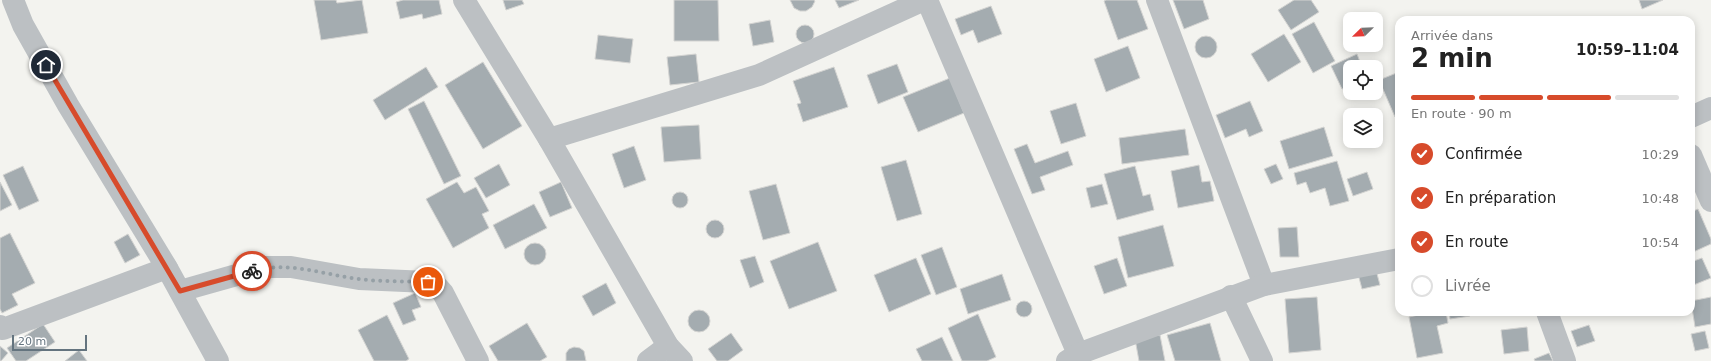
<!DOCTYPE html>
<html lang="fr">
<head>
<meta charset="utf-8">
<style>
  :root { --surface:#fff; --page:#f6f6f6; --text:#222; --muted:#767676; --line:#e0e0e0; --accent:#d74b2b }
  body { margin:0; font-family:"DejaVu Sans",sans-serif; background:var(--page); color:var(--text); height:100vh; display:flex; flex-direction:column; font-size:15px; white-space:nowrap }
  * { box-sizing:border-box; margin:0 }
  p { font-size:13px; color:var(--muted) }
  .icon { flex:none; width:22px; height:22px; fill:none; stroke:currentColor; stroke-width:2; stroke-linecap:round; stroke-linejoin:round }
  .map { position:relative; flex:1; overflow:hidden }
  .panel { position:absolute; left:1395px; top:16px; width:300px; height:300px; display:flex; flex-direction:column; background:var(--surface); border-radius:12px; box-shadow:0 2px 10px #0003 }
  .panel>* { flex:none }
  .needle { width:26px; rotate:247deg }
  .tools { position:absolute; left:1343px; top:12px; display:grid; gap:8px }
  .tools a { display:grid; place-items:center; width:40px; height:40px; border-radius:8px; background:var(--surface); box-shadow:0 2px 10px #0003; font-size:20px }
  .scale { position:absolute; left:12px; bottom:10px; width:75px; box-sizing:border-box; padding-left:4px; border:2px solid #64747f; border-top:0; font-size:11px; line-height:14px; white-space:nowrap; color:#64747f; -webkit-text-stroke:3px #fff; paint-order:stroke }
  .pin { position:absolute; display:grid; place-items:center; width:34px; height:34px; color:#fff; margin:-17px; border:2px solid #fff; border-radius:50%; box-shadow:0 1px 4px #0007 }
  .courier { position:absolute; display:grid; place-items:center; width:40px; height:40px; margin:-20px; border:3px solid #d74b2b; border-radius:50%; background:#fff; color:#222; box-shadow:0 1px 5px #0007 }
  .headline em { font-style:normal; font-weight:600 }
  .headline div { display:flex; flex-direction:column-reverse }
  .headline { display:flex; align-items:center; justify-content:space-between; height:68px; padding:0 16px }
  h1 { font-size:26px; font-weight:600; line-height:30px }
  .bar { display:grid; grid-template-columns:repeat(4,1fr); gap:6px 4px; align-content:center; height:48px; padding:0 16px }
  .bar i { height:5px; border-radius:3px; background:var(--line) }
  .bar .current { background:var(--accent) }
  .bar p { grid-column:span 4 }
  ol { padding:0 16px; list-style:none }
  li { display:flex; align-items:center; gap:12px; height:44px }
  li p { margin-inline-start:auto }
  li .icon { padding:4px; border-radius:50%; background:var(--accent); color:#fff; stroke-width:4 }
  li:last-child { color:var(--muted) }
  li i { width:22px; height:22px; border:2px solid var(--line); border-radius:50% }
  .map>svg:first-child { display:block }
  .building { fill:#a4acb0; stroke:#d4d4d2 }
  .lines { fill:none; stroke-linecap:round; stroke-linejoin:round }
  .minor { stroke:#bcc0c3; stroke-width:22 }
  .tertiary { stroke:#bcc0c3; stroke-width:22 }
  .done { stroke:#96a0a6; stroke-width:4; stroke-dasharray:0 7.2 }
  .route { stroke:#d74b2b; stroke-width:5 }
</style>
</head>
<body>
<div class="map">
<svg width="1711" height="361" viewBox="0 0 1711 361">
  <rect width="100%" height="100%" fill="#f3f3ef"/>
  <!-- building -->
  <g class="building">
    <polygon points="314,0 336,0 337,3 362,0 368,33 321,40"/>
    <polygon points="403,0 439,0 442,14 423,19 422,14 400,19 396,2"/>
    <polygon points="503,0 522,0 524,4 506,10"/>
    <polygon points="674,0 718,0 719,41 674,41"/>
    <polygon points="790,0 814,0 815,1 812,7 806,11 800,11 794,8"/>
    <polygon points="835,0 859,0 839,8"/>
    <polygon points="1106,0 1137,0 1148,29 1118,40 1104,1"/>
    <polygon points="1173,0 1203,0 1209,19 1184,29"/>
    <polygon points="1294,0 1311,0 1319,12 1291,30 1278,10"/>
    <polygon points="1639,0 1663,0 1642,9"/>
    <polygon points="991,6 1002,34 978,43 973,30 961,35 955,19"/>
    <polygon points="770,20 774,42 753,46 749,24"/>
    <polygon points="1314,22 1335,61 1313,73 1292,34"/>
    <circle cx="805" cy="34" r="9"/>
    <polygon points="1284,34 1301,62 1268,82 1251,54"/>
    <polygon points="598,35 633,39 630,63 595,59"/>
    <circle cx="1206" cy="47" r="11"/>
    <polygon points="1128,46 1140,78 1106,92 1094,59"/>
    <polygon points="696,54 699,82 670,85 667,57"/>
    <polygon points="1357,54 1362,67 1350,67 1350,86 1342,89 1331,66"/>
    <polygon points="483,62 522,126 483,149 445,85"/>
    <polygon points="897,64 908,92 878,104 867,75"/>
    <polygon points="426,67 438,87 385,120 373,100"/>
    <polygon points="834,67 848,107 803,122 797,104 801,103 793,81"/>
    <polygon points="1399,72 1399,115 1395,117 1379,80"/>
    <polygon points="950,78 964,113 918,132 903,97"/>
    <polygon points="424,101 461,176 444,184 408,109"/>
    <polygon points="1250,101 1263,131 1249,137 1246,129 1225,138 1216,115"/>
    <polygon points="1076,103 1086,136 1061,144 1050,111"/>
    <polygon points="699,125 701,159 664,162 661,127"/>
    <polygon points="1324,127 1333,156 1289,169 1280,141"/>
    <polygon points="1185,129 1189,155 1122,164 1119,138"/>
    <polygon points="1027,144 1035,163 1068,151 1073,165 1040,177 1045,190 1032,194 1014,149"/>
    <polygon points="634,146 646,180 624,188 612,154"/>
    <polygon points="906,160 922,214 897,221 881,167"/>
    <polygon points="1337,161 1349,201 1330,206 1325,188 1310,193 1306,182 1297,185 1294,173"/>
    <polygon points="499,164 510,185 486,198 474,178"/>
    <polygon points="1276,164 1283,179 1271,184 1264,169"/>
    <polygon points="1199,165 1202,182 1210,181 1214,201 1178,208 1171,171"/>
    <polygon points="23,166 39,201 19,210 3,175"/>
    <polygon points="1135,166 1143,196 1150,194 1154,210 1117,220 1104,174"/>
    <polygon points="1367,172 1373,189 1353,196 1347,179"/>
    <polygon points="0,182 12,205 0,211"/>
    <polygon points="457,182 464,193 476,187 489,211 482,214 489,228 453,248 426,199"/>
    <polygon points="561,182 572,208 550,217 539,192"/>
    <polygon points="776,184 790,233 763,240 749,191"/>
    <polygon points="1102,184 1108,204 1091,208 1086,188"/>
    <circle cx="680" cy="200" r="8"/>
    <polygon points="534,204 547,228 505,249 493,225"/>
    <polygon points="1698,209 1711,239 1711,244 1691,253 1691,212"/>
    <circle cx="715" cy="229" r="9"/>
    <polygon points="1163,225 1174,266 1128,278 1118,237"/>
    <polygon points="1297,227 1299,257 1280,257 1278,228"/>
    <polygon points="10,233 35,283 12,294 18,305 2,313 0,309 0,238"/>
    <polygon points="128,234 140,255 125,263 114,242"/>
    <polygon points="818,242 837,291 789,309 770,261"/>
    <circle cx="535" cy="254" r="11"/>
    <polygon points="942,247 957,287 936,295 921,255"/>
    <polygon points="755,256 764,282 750,288 740,260"/>
    <polygon points="916,258 931,294 889,312 874,275"/>
    <polygon points="1117,258 1127,286 1104,294 1094,266"/>
    <polygon points="1702,258 1711,278 1691,286 1691,262"/>
    <polygon points="1376,270 1380,285 1362,289 1358,274"/>
    <polygon points="1002,274 1011,300 968,314 960,289"/>
    <polygon points="606,283 616,303 593,316 582,296"/>
    <polygon points="415,293 421,307 412,310 416,320 403,325 393,303"/>
    <polygon points="1317,297 1321,350 1289,353 1285,299"/>
    <polygon points="1711,297 1711,324 1695,327 1691,301"/>
    <circle cx="1024" cy="309" r="8"/>
    <circle cx="699" cy="321" r="11"/>
    <polygon points="1433,312 1446,312 1448,323 1437,326 1443,353 1417,358 1409,317"/>
    <polygon points="1449,312 1470,312 1470,316 1450,319"/>
    <polygon points="978,314 996,357 987,361 962,361 948,328"/>
    <polygon points="387,315 409,359 406,361 374,361 358,330"/>
    <polygon points="527,323 547,357 540,361 498,361 489,346"/>
    <polygon points="1210,323 1221,361 1175,361 1167,335"/>
    <polygon points="43,324 55,342 26,361 16,361 7,348"/>
    <polygon points="1589,325 1595,341 1577,347 1571,331"/>
    <polygon points="1527,327 1529,351 1504,354 1501,330"/>
    <polygon points="1705,331 1709,348 1695,351 1691,334"/>
    <polygon points="731,333 743,350 728,361 717,361 708,349"/>
    <polygon points="1160,335 1165,361 1139,361 1135,339"/>
    <polygon points="942,337 953,361 922,361 916,349"/>
    <polygon points="0,346 8,353 1,361 0,361"/>
    <polygon points="574,347 580,348 584,351 586,361 566,361 566,353 569,349"/>
    <polygon points="79,350 87,361 65,361"/>
    <polygon points="1549,353 1553,361 1535,361 1534,359"/>
  </g>
  <g class="lines">
    <!-- minor -->
    <g class="minor">
      <polyline points="13,0 23,25 68,105 167,268 218,361"/>
      <polyline points="927,0 1078,354"/>
      <polyline points="1157,0 1264,285"/>
      <polyline points="1691,117 1711,108"/>
      <polyline points="549,139 759,75 924,0"/>
      <polyline points="1691,155 1711,201"/>
      <polyline points="180,291 265,267 291,267 359,279 428,282 436,285 443,293 478,361"/>
      <polyline points="1231,296 1262,361"/>
      <polyline points="1547,312 1565,361"/>
      <polyline points="0,326 3,329 167,268"/>
      <polyline points="648,361 668,346"/>
      <polyline points="1067,361 1078,354 1264,285 1399,259"/>
    </g>
    <!-- tertiary -->
    <polyline class="tertiary" points="464,0 549,139 668,346 682,361"/>
  </g>
  <g class="lines">
    <!-- done -->
    <path class="done" d="M252 271C288 261 322 274 358 279 381 282 405 281 428 282"/>
    <!-- route -->
    <polyline class="route" points="46,65 180,291 252,271"/>
  </g>
</svg>
<div class="tools">
<a><svg class="needle" viewBox="-14 -14 28 28"><path d="M0-13l5 13h-10z" fill="#e53935"/><path d="M0 13l5-13h-10z" fill="#767676"/></svg></a>
<a><svg class="icon" aria-label="locate" viewBox="0 0 24 24"><circle cx="12" cy="12" r="6"/><path d="M12 2v4M12 18v4M2 12h4M18 12h4"/></svg></a>
<a><svg class="icon" aria-label="layers" viewBox="0 0 24 24"><path d="M12 4l9 5-9 5-9-5zM3 14l9 5 9-5"/></svg></a>
</div>
<div class="scale">20 m</div>
<div class="pin" style="left:428px;top:282px;background:#ea580c"><svg class="icon" aria-label="bag" viewBox="0 0 24 24"><path d="M5 8h14l-1 12H6zM9 8a3 3 0 0 1 6 0"/></svg></div>
<div class="pin" style="left:46px;top:65px;background:#1f2937"><svg class="icon" aria-label="home" viewBox="0 0 24 24"><path d="M3 11l9-7 9 7M6 9v11h12V9"/></svg></div>
<div class="courier" style="left:252px;top:271px"><svg class="icon" aria-label="bike" viewBox="0 0 24 24"><circle cx="6" cy="16" r="4"/><circle cx="18" cy="16" r="4"/><path d="M6 16l4-8h5l3 8M10 8l3 8H6M13 5h3"/></svg></div>
<section class="panel">
<div class="headline"><div><h1>2 min</h1><p>Arrivée dans</p></div><em>10:59–11:04</em></div>
<div class="bar"><i class="current"></i><i class="current"></i><i class="current"></i><i></i><p>En route · 90 m</p></div>
<ol>
<li><svg class="icon" aria-label="check" viewBox="0 0 24 24"><path d="M5 12l5 5 9-10"/></svg>Confirmée<p>10:29</p></li>
<li><svg class="icon" aria-label="check" viewBox="0 0 24 24"><path d="M5 12l5 5 9-10"/></svg>En préparation<p>10:48</p></li>
<li><svg class="icon" aria-label="check" viewBox="0 0 24 24"><path d="M5 12l5 5 9-10"/></svg>En route<p>10:54</p></li>
<li><i></i>Livrée</li>
</ol>
</section>
</div>
</body>
</html>
